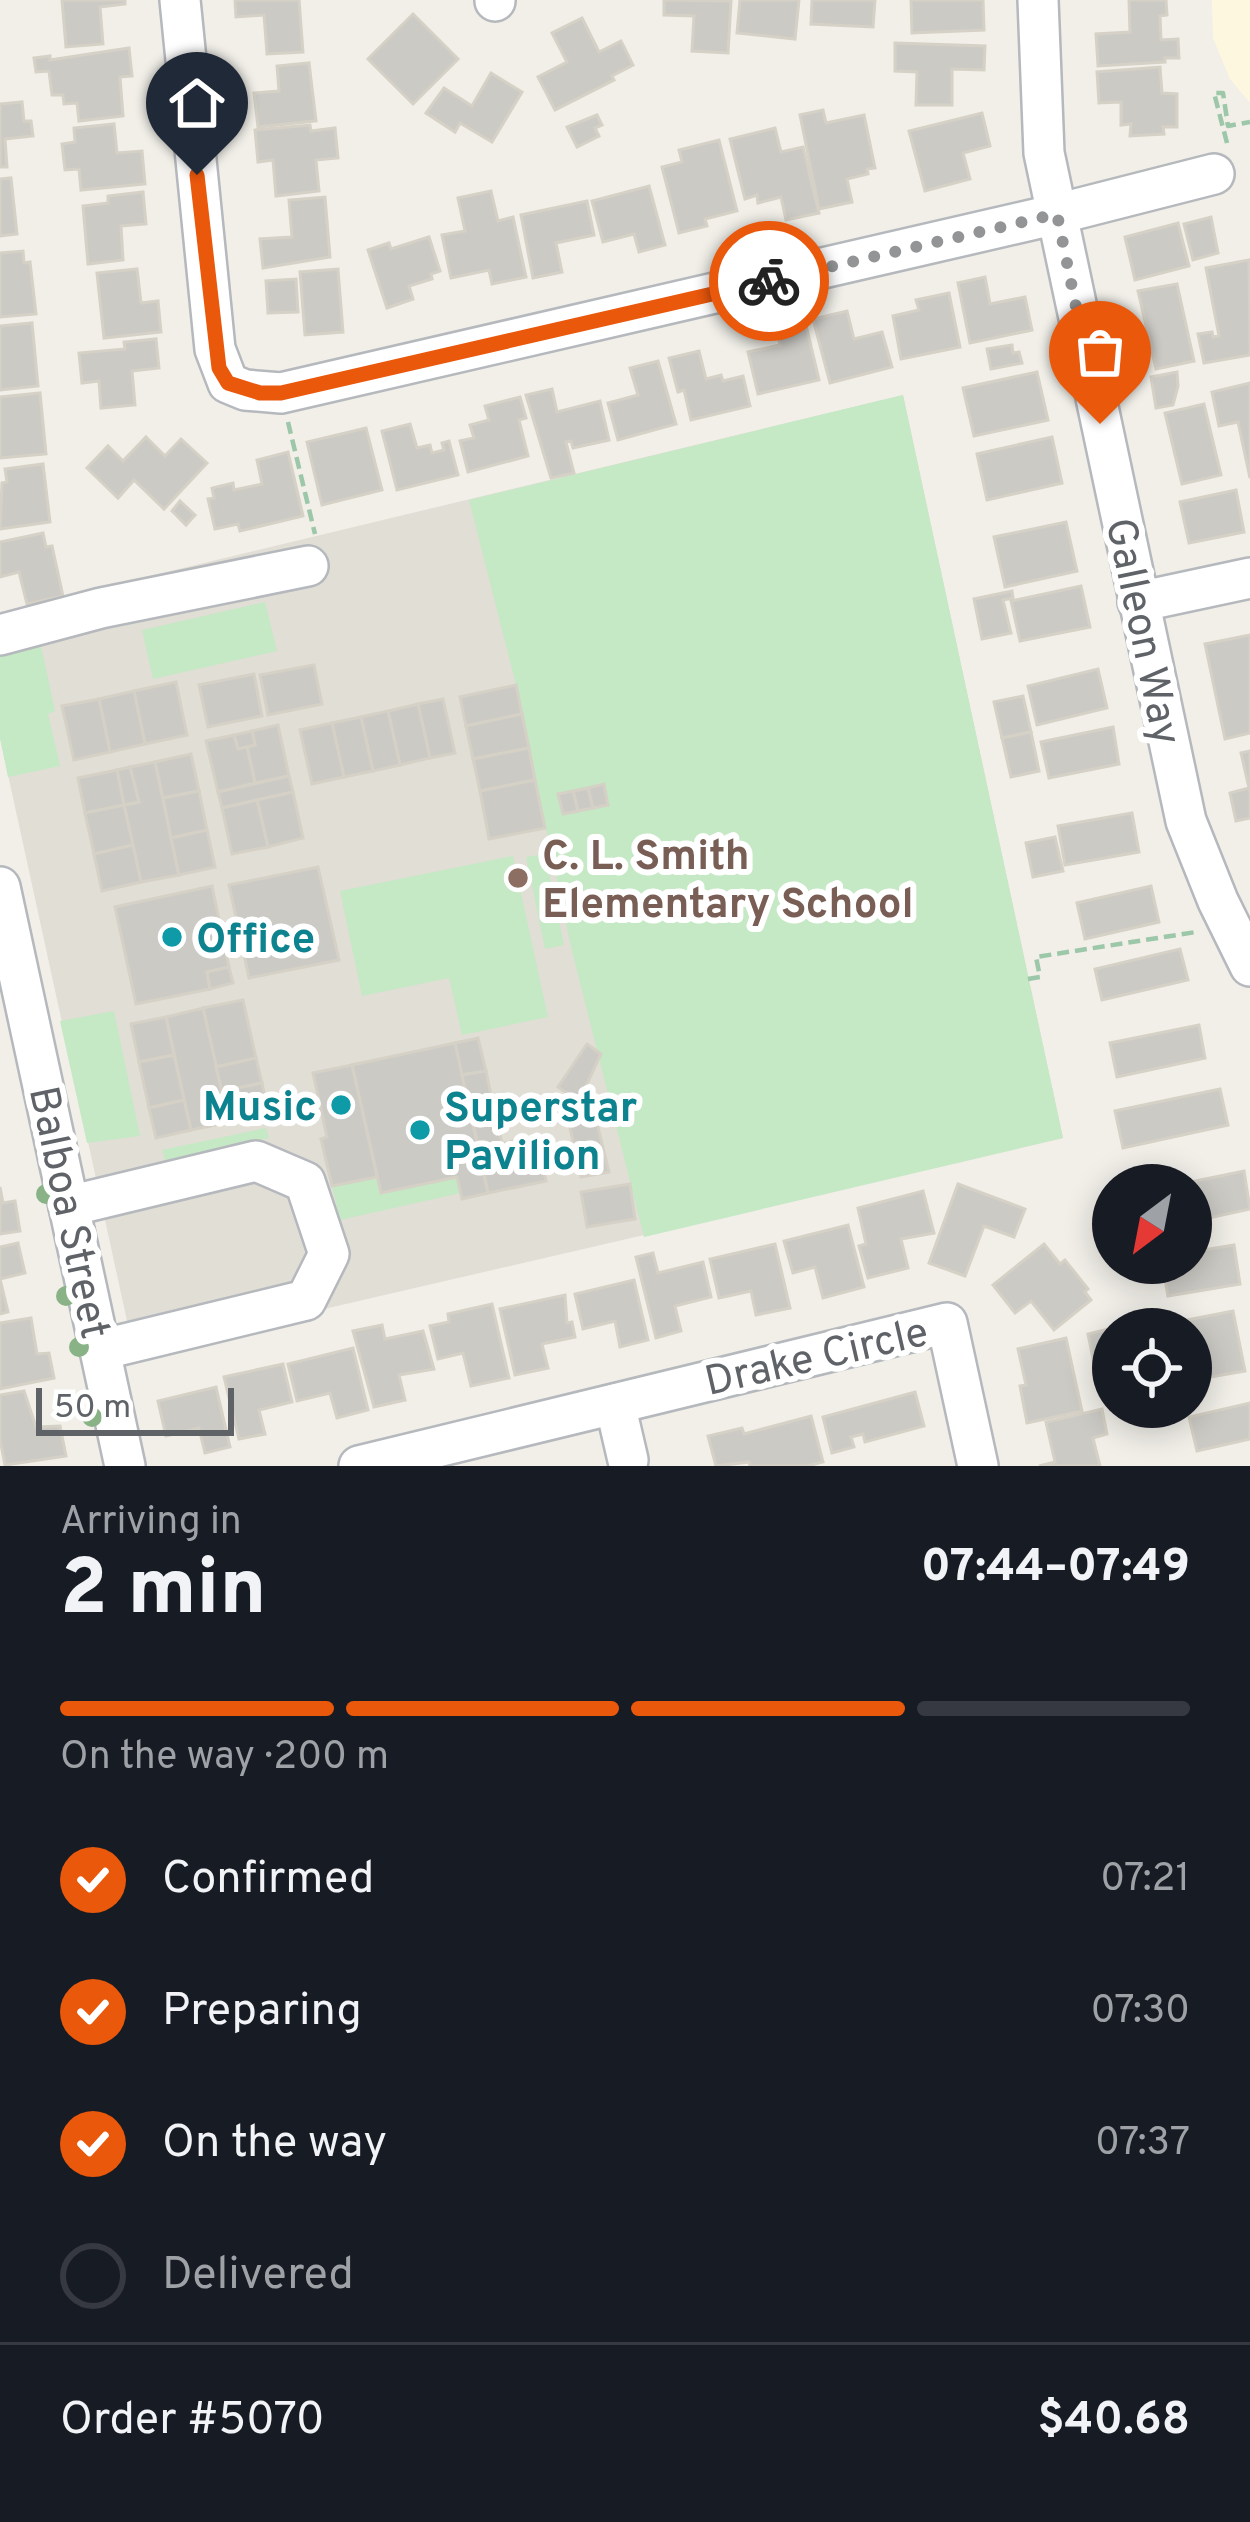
<!DOCTYPE html>
<html lang="en">
<head>
<meta charset="utf-8">
<style>
  :root { --surface:#171b24; --page:#242831; --text:#f1f3f6; --muted:#9ea1a6; --line:#363941; --accent:#ea580c }
  body { margin:0; font-family:Overpass,sans-serif; background:var(--page); color:var(--text); height:100vh; display:flex; flex-direction:column; font-size:45px; white-space:nowrap }
  * { box-sizing:border-box; margin:0 }
  p { font-size:39px; color:var(--muted) }
  .icon { flex:none; width:66px; height:66px; fill:none; stroke:currentColor; stroke-width:2; stroke-linecap:round; stroke-linejoin:round }
  .map { position:relative; height:1466px; overflow:hidden }
  .panel { display:flex; flex-direction:column; background:var(--surface); flex:1 }
  .panel>* { flex:none }
  .needle { width:78px; rotate:212deg }
  .buttons { position:absolute; left:1092px; top:1164px; display:grid; gap:24px }
  .buttons a { display:grid; place-items:center; width:120px; height:120px; border-radius:50%; background:var(--surface); box-shadow:0 6px 30px #0003; font-size:60px }
  .scale { position:absolute; left:36px; bottom:30px; width:198px; box-sizing:border-box; padding-left:12px; border:6px solid #5f6368; border-top:0; font-size:33px; line-height:42px; white-space:nowrap; color:#5f6368; -webkit-text-stroke:9px #fff; paint-order:stroke }
  .pin { position:absolute; display:grid; place-items:center; width:102px; height:102px; color:#fff; margin:-123px -51px; border-radius:50% 50% 50% 0; rotate:-45deg; box-shadow:0 0 12px #0007 }
  .pin .icon { rotate:45deg }
  .courier { position:absolute; display:grid; place-items:center; width:120px; height:120px; margin:-60px; border:9px solid #ea580c; border-radius:50%; background:#fff; color:#222; box-shadow:0 3px 15px #0007 }
  .head em { font-style:normal; font-weight:800 }
  .head div { display:flex; flex-direction:column-reverse }
  .head { display:flex; align-items:center; justify-content:space-between; height:204px; padding:0 60px }
  h1 { font-size:78px; font-weight:800; line-height:90px }
  .bar { display:grid; grid-template-columns:repeat(4,1fr); gap:18px 12px; align-content:center; height:144px; padding:0 60px }
  .bar i { height:15px; border-radius:9px; background:var(--line) }
  .bar .on { background:var(--accent) }
  .bar p { grid-column:span 4 }
  .line { display:flex; align-items:center; gap:30px; padding:0 60px; border-top:3px solid var(--line) }
  .line div { flex:1 }
  ol { padding:0 60px; list-style:none }
  li { display:flex; align-items:center; gap:36px; height:132px }
  li p { margin-inline-start:auto }
  li .icon { padding:12px; border-radius:50%; background:var(--accent); color:#fff; stroke-width:4 }
  li:last-child { color:var(--muted) }
  li i { width:66px; height:66px; border:6px solid var(--line); border-radius:50% }
  .map>svg:first-child { display:block }
  .commercial { fill:#fef7e0 }
  .education { fill:#e1ded6 }
  .green { fill:#c5e8c5 }
  .building { fill:#cccac5; stroke:#d6d1c6; stroke-width:3 }
  .lines { fill:none; stroke-linecap:round; stroke-linejoin:round }
  .minor-casing { stroke:#b5b8bc; stroke-width:44 }
  .path { stroke:#9cc7a9; stroke-width:4.5; stroke-dasharray:12 6; stroke-linecap:butt }
  .minor { stroke:#fff; stroke-width:39 }
  .tree { fill:#89b387 }
  .done { stroke:#929495; stroke-width:12; stroke-dasharray:0 21.6 }
  .route { stroke:#ea580c; stroke-width:15 }
  .education-dot { fill:#8d6e63; stroke:#fff; stroke-width:4.5 }
  .culture-dot { fill:#0f9aa8; stroke:#fff; stroke-width:4.5 }
  .labels { text-anchor:middle; stroke-width:12; stroke-linejoin:round; paint-order:stroke }
  .street-label { font-size:42px; fill:#5f6368; stroke:#fff }
  .education-label { font-size:42px; font-weight:bold; fill:#785e54; stroke:#fff; text-anchor:start }
  .culture-label { font-size:42px; font-weight:bold; fill:#0d838f; stroke:#fff; text-anchor:start }
</style>
</head>
<body>
<div class="map">
<svg width="1250" height="1466" viewBox="0 0 1250 1466">
  <rect width="100%" height="100%" fill="#f1efe8"/>
  <!-- commercial -->
  <polygon class="commercial" points="1212,0 1250,0 1250,103 1230,79 1213,38"/>
  <!-- education -->
  <polygon class="education" points="903,395 1063,1138 134,1353 0,738 0,612"/>
  <!-- green -->
  <g class="green">
    <polygon points="903,395 1063,1138 644,1237 571,947 516,685 469,500"/>
    <polygon points="265,602 277,651 153,679 142,630"/>
    <polygon points="40,641 55,711 48,714 60,766 8,777 0,738 0,649"/>
    <polygon points="545,854 564,945 545,949 526,857"/>
    <polygon points="513,856 548,1017 462,1035 449,978 362,996 340,891"/>
    <polygon points="114,1011 140,1136 87,1143 60,1021"/>
    <polygon points="266,1128 269,1138 165,1160 162,1150"/>
    <polygon points="377,1177 382,1193 457,1177 461,1193 340,1220 332,1186"/>
  </g>
  <!-- building -->
  <g class="building">
    <polygon points="62,0 125,0 125,4 100,7 103,44 66,47"/>
    <polygon points="235,0 299,0 303,52 267,54 264,15 236,17"/>
    <polygon points="664,0 731,1 728,53 692,51 694,16 664,15"/>
    <polygon points="740,0 799,0 795,39 737,33"/>
    <polygon points="812,0 875,0 873,27 811,24"/>
    <polygon points="911,0 983,0 984,30 912,33"/>
    <polygon points="1129,0 1166,0 1167,15 1160,16 1161,40 1178,39 1179,58 1165,58 1165,62 1098,66 1096,34 1130,32"/>
    <polygon points="413,14 458,59 413,104 368,59"/>
    <polygon points="582,18 599,52 621,41 633,65 612,76 614,80 555,110 538,77 567,62 552,33"/>
    <polygon points="895,43 985,46 984,70 952,69 952,105 916,105 917,72 895,71"/>
    <polygon points="129,48 132,76 120,77 123,116 79,121 77,103 64,104 63,95 52,95 49,71 36,72 34,58 50,56 50,60"/>
    <polygon points="309,63 316,121 258,127 254,93 279,91 277,66"/>
    <polygon points="1160,67 1162,93 1177,94 1177,127 1163,127 1164,134 1130,136 1131,124 1121,125 1121,102 1099,103 1097,72"/>
    <polygon points="491,73 522,92 492,142 460,123 455,132 426,113 444,88 472,106"/>
    <polygon points="22,102 24,121 31,121 33,136 5,139 7,167 0,167 0,104"/>
    <polygon points="823,110 826,123 864,115 875,168 867,169 868,174 847,179 852,202 819,209 800,115"/>
    <polygon points="982,113 990,146 963,153 970,179 925,191 909,131"/>
    <polygon points="597,115 602,125 595,128 599,136 577,147 567,127"/>
    <polygon points="114,124 117,153 142,151 145,184 81,190 79,169 65,170 62,144 75,142 74,128"/>
    <polygon points="310,125 311,131 335,128 338,158 316,160 319,191 276,196 273,160 258,162 255,130"/>
    <polygon points="775,128 781,152 803,147 819,213 786,220 781,197 758,203 757,195 745,199 730,139"/>
    <polygon points="719,140 737,211 705,219 707,226 679,233 662,167 682,162 679,150"/>
    <polygon points="11,178 17,234 0,236 0,179"/>
    <polygon points="649,186 665,245 639,252 634,234 603,242 592,201"/>
    <polygon points="491,191 498,221 513,217 526,277 492,284 489,270 451,278 442,235 465,231 458,198"/>
    <polygon points="143,192 146,224 121,226 123,260 88,264 83,206 108,203 108,196"/>
    <polygon points="325,197 330,257 263,268 260,239 292,237 289,200"/>
    <polygon points="587,201 594,235 556,243 562,272 533,278 521,215"/>
    <polygon points="1211,217 1218,253 1193,260 1184,224"/>
    <polygon points="1178,223 1189,266 1135,280 1125,237"/>
    <polygon points="429,237 440,271 431,274 432,279 409,286 413,299 387,308 368,250 389,243 391,249"/>
    <polygon points="23,251 24,263 30,262 36,314 0,317 0,253"/>
    <polygon points="1249,260 1250,355 1204,363 1198,334 1212,332 1213,337 1219,336 1206,268"/>
    <polygon points="137,269 141,303 158,301 161,332 104,338 97,273"/>
    <polygon points="338,269 343,332 305,335 300,272"/>
    <polygon points="985,277 990,304 1025,297 1032,330 970,343 958,283"/>
    <polygon points="296,279 298,312 268,313 266,281"/>
    <polygon points="1177,284 1194,361 1156,369 1138,291"/>
    <polygon points="949,293 960,347 901,359 893,316 919,310 916,300"/>
    <polygon points="847,311 854,339 882,332 892,367 830,383 813,319"/>
    <polygon points="32,323 38,386 0,390 0,326"/>
    <polygon points="806,325 819,380 758,394 748,352 780,345 777,332"/>
    <polygon points="156,339 159,368 132,371 135,405 101,408 99,381 82,383 79,353 125,349 124,342"/>
    <polygon points="1012,345 1013,353 1019,352 1022,363 991,369 987,349"/>
    <polygon points="699,351 706,379 721,375 723,381 743,376 750,406 691,420 684,390 678,392 669,358"/>
    <polygon points="658,361 676,424 618,440 608,403 638,395 630,368"/>
    <polygon points="1037,372 1048,420 974,436 963,388"/>
    <polygon points="1177,372 1178,386 1173,405 1156,408 1151,377"/>
    <polygon points="1250,383 1250,478 1238,422 1219,426 1212,392"/>
    <polygon points="552,389 557,412 600,401 609,440 573,448 571,441 566,442 574,473 551,478 526,395"/>
    <polygon points="40,393 46,454 0,458 0,397"/>
    <polygon points="520,397 526,418 519,420 528,456 468,472 460,441 474,438 470,425 489,420 485,406"/>
    <polygon points="1204,404 1221,475 1182,484 1165,413"/>
    <polygon points="410,424 417,448 430,445 432,453 444,450 442,443 449,441 458,475 397,490 382,431"/>
    <polygon points="366,428 382,490 322,505 307,442"/>
    <polygon points="146,437 165,456 181,439 207,463 164,509 134,480 118,498 87,468 108,446 123,461"/>
    <polygon points="1052,437 1062,483 987,500 977,454"/>
    <polygon points="288,452 303,516 240,531 238,524 215,529 208,499 214,498 212,488 233,483 234,490 262,484 257,460"/>
    <polygon points="43,464 50,522 0,529 2,483 7,482 5,469"/>
    <polygon points="1236,490 1244,532 1189,543 1180,502"/>
    <polygon points="180,501 195,515 186,525 172,511"/>
    <polygon points="1066,522 1077,571 1005,587 994,537"/>
    <polygon points="43,533 46,547 52,546 63,596 27,604 19,572 0,577 0,542"/>
    <polygon points="1081,586 1090,627 1020,641 1011,601"/>
    <polygon points="1012,591 1013,598 1003,600 1011,633 982,639 974,599"/>
    <polygon points="1250,635 1250,733 1225,739 1205,644"/>
    <polygon points="314,665 322,704 268,715 260,675"/>
    <polygon points="1098,669 1107,708 1037,725 1028,686"/>
    <polygon points="254,674 262,716 208,727 199,685"/>
    <polygon points="176,682 187,735 145,744 134,691"/>
    <polygon points="516,685 522,714 466,726 460,697"/>
    <polygon points="134,691 145,744 110,752 99,699"/>
    <polygon points="1023,696 1031,732 1002,738 994,702"/>
    <polygon points="99,699 110,752 74,760 62,706"/>
    <polygon points="443,699 455,753 430,758 418,704"/>
    <polygon points="418,704 430,758 400,765 388,711"/>
    <polygon points="388,711 400,765 373,771 361,717"/>
    <polygon points="522,714 529,748 473,759 466,726"/>
    <polygon points="361,717 373,771 344,777 332,723"/>
    <polygon points="332,723 344,777 312,784 300,730"/>
    <polygon points="278,725 289,776 255,783 247,747 255,745 252,731"/>
    <polygon points="1113,727 1119,764 1049,778 1041,742"/>
    <polygon points="252,731 255,745 238,749 234,735"/>
    <polygon points="1031,732 1039,771 1011,777 1002,738"/>
    <polygon points="234,735 238,749 247,747 255,783 218,792 206,741"/>
    <polygon points="529,748 535,780 480,791 473,759"/>
    <polygon points="1250,751 1250,818 1236,821 1230,793 1249,788 1241,753"/>
    <polygon points="191,754 199,791 163,798 155,762"/>
    <polygon points="155,762 179,875 141,882 124,805 139,802 130,767"/>
    <polygon points="130,767 139,802 124,805 117,770"/>
    <polygon points="117,770 124,805 85,813 78,778"/>
    <polygon points="289,776 293,792 222,808 218,792"/>
    <polygon points="535,780 545,828 489,839 480,791"/>
    <polygon points="604,784 608,805 593,808 588,788"/>
    <polygon points="588,788 593,808 578,811 573,791"/>
    <polygon points="199,791 207,830 171,838 163,798"/>
    <polygon points="573,791 578,811 563,814 558,794"/>
    <polygon points="293,792 303,838 268,847 257,800"/>
    <polygon points="257,800 268,847 232,854 222,808"/>
    <polygon points="124,805 133,845 94,854 85,813"/>
    <polygon points="1132,813 1139,852 1065,865 1058,826"/>
    <polygon points="207,830 215,867 179,875 171,838"/>
    <polygon points="1055,837 1063,871 1033,877 1026,843"/>
    <polygon points="133,845 141,882 102,891 94,854"/>
    <polygon points="318,867 339,960 249,978 229,885"/>
    <polygon points="212,886 229,967 207,972 210,989 136,1004 115,907"/>
    <polygon points="1151,886 1159,922 1085,939 1077,903"/>
    <polygon points="1180,949 1188,980 1102,1000 1095,969"/>
    <polygon points="229,967 233,983 210,989 207,972"/>
    <polygon points="243,1000 256,1058 216,1067 203,1008"/>
    <polygon points="203,1008 222,1091 204,1095 210,1126 191,1130 166,1017"/>
    <polygon points="166,1017 174,1055 139,1062 131,1024"/>
    <polygon points="1199,1025 1205,1058 1117,1077 1110,1043"/>
    <polygon points="478,1038 486,1071 462,1075 455,1043"/>
    <polygon points="455,1043 488,1193 462,1199 457,1177 381,1193 352,1065"/>
    <polygon points="587,1044 601,1054 579,1101 558,1087"/>
    <polygon points="174,1055 184,1100 149,1108 139,1062"/>
    <polygon points="256,1058 262,1083 222,1091 216,1067"/>
    <polygon points="352,1065 377,1177 332,1186 321,1139 327,1137 313,1073"/>
    <polygon points="486,1071 493,1105 470,1110 462,1075"/>
    <polygon points="262,1083 268,1113 228,1122 222,1091"/>
    <polygon points="1220,1089 1228,1125 1123,1148 1115,1111"/>
    <polygon points="222,1091 228,1122 210,1126 204,1095"/>
    <polygon points="184,1100 191,1130 156,1138 149,1108"/>
    <polygon points="493,1105 502,1143 479,1149 470,1110"/>
    <polygon points="596,1119 609,1172 581,1177 569,1124"/>
    <polygon points="536,1136 546,1181 488,1193 479,1149"/>
    <polygon points="1244,1171 1250,1209 1191,1222 1191,1185 1176,1185"/>
    <polygon points="630,1184 635,1219 587,1227 581,1192"/>
    <polygon points="958,1184 1025,1209 1014,1237 984,1226 965,1276 929,1263"/>
    <polygon points="0,1187 3,1203 15,1201 20,1231 0,1234"/>
    <polygon points="923,1191 934,1233 901,1239 908,1268 868,1278 859,1246 866,1244 858,1208"/>
    <polygon points="848,1225 864,1287 823,1298 815,1267 793,1273 784,1241"/>
    <polygon points="18,1243 25,1273 0,1279 8,1312 0,1314 0,1247"/>
    <polygon points="775,1244 790,1308 756,1315 751,1291 719,1298 710,1259"/>
    <polygon points="1044,1244 1060,1264 1065,1260 1088,1289 1085,1292 1091,1300 1054,1330 1031,1301 1015,1313 993,1285"/>
    <polygon points="1234,1245 1240,1284 1168,1296 1162,1263 1191,1263 1191,1252"/>
    <polygon points="653,1253 658,1273 703,1262 711,1297 675,1306 681,1331 656,1338 636,1257"/>
    <polygon points="634,1280 648,1340 620,1347 615,1321 583,1329 575,1294"/>
    <polygon points="565,1295 567,1323 572,1322 575,1337 542,1344 548,1368 515,1375 500,1309"/>
    <polygon points="492,1304 509,1378 471,1386 463,1353 438,1359 430,1326 449,1322 448,1314"/>
    <polygon points="1233,1311 1245,1371 1199,1379 1191,1350 1191,1329 1163,1329 1162,1325"/>
    <polygon points="31,1318 37,1354 49,1353 54,1378 0,1389 0,1323"/>
    <polygon points="382,1325 385,1339 423,1331 434,1369 399,1375 405,1400 374,1407 353,1331"/>
    <polygon points="1108,1329 1113,1364 1095,1368 1088,1334"/>
    <polygon points="1066,1338 1082,1411 1027,1423 1020,1386 1026,1385 1018,1349"/>
    <polygon points="353,1348 368,1410 337,1418 330,1393 297,1401 288,1364"/>
    <polygon points="283,1364 292,1402 259,1410 265,1434 239,1439 224,1377"/>
    <polygon points="216,1387 230,1447 205,1453 199,1428 166,1436 158,1401"/>
    <polygon points="24,1391 36,1427 60,1426 66,1456 5,1465 0,1439 0,1395"/>
    <polygon points="915,1392 924,1426 865,1442 863,1434 851,1437 854,1447 832,1453 823,1417"/>
    <polygon points="1250,1403 1250,1439 1197,1451 1189,1417"/>
    <polygon points="1102,1409 1107,1434 1093,1438 1100,1466 1039,1466 1055,1462 1046,1422"/>
    <polygon points="811,1416 823,1462 807,1466 750,1466 749,1462 716,1466 708,1436 742,1428 744,1434"/>
  </g>
  <g class="lines">
    <!-- minor casing -->
    <g class="minor-casing">
      <g id="minor">
        <polyline points="180,0 215,349 228,383 245,390 281,393 1057,214 1214,174"/>
        <polyline points="1038,0 1044,153 1186,821 1218,901 1250,966"/>
        <polyline points="495,1 495,0"/>
        <polyline points="1138,602 1250,578"/>
        <polyline points="0,635 101,608 308,566"/>
        <polyline points="0,887 125,1466"/>
        <polyline points="69,1206 256,1161 305,1182 329,1254 306,1300 100,1350"/>
        <polyline points="615,1404 628,1460"/>
        <polyline points="359,1466 947,1323 978,1466"/>
      </g>
    </g>
    <!-- path -->
    <g class="path">
      <polyline points="1227,143 1214,93 1223,93 1228,126 1250,122"/>
      <polyline points="288,422 315,534"/>
      <polyline points="1028,979 1040,977 1036,957 1196,932"/>
    </g>
    <!-- minor -->
    <use href="#minor" class="minor"/>
  </g>
  <!-- trees -->
  <g class="tree">
    <circle cx="46" cy="1194" r="10"/>
    <circle cx="66" cy="1296" r="10"/>
    <circle cx="79" cy="1347" r="10"/>
    <circle cx="92" cy="1417" r="10"/>
  </g>
  <g class="lines">
    <!-- done -->
    <polyline class="done" points="769,281 1057,214 1100,424"/>
    <!-- route -->
    <polyline class="route" points="197,175 219,368 228,383 260,393 281,393 769,281"/>
  </g>
  <!-- markers -->
  <circle class="education-dot" cx="518" cy="878" r="12"/>
  <g class="culture-dot">
    <circle cx="172" cy="937" r="12"/>
    <circle cx="341" cy="1105" r="12"/>
    <circle cx="420" cy="1130" r="12"/>
  </g>
  <g class="labels">
    <!-- street labels -->
    <g class="street-label">
      <text transform="translate(1145 631) rotate(78)" y="15">Galleon Way</text>
      <text transform="translate(71 1212) rotate(78)" y="15">Balboa Street</text>
      <text transform="translate(816 1355) rotate(-13)" y="15">Drake Circle</text>
    </g>
    <!-- education labels -->
    <g class="education-label">
      <text x="542" y="869">C. L. Smith<tspan x="542" dy="48">Elementary School</tspan></text>
    </g>
    <!-- culture labels -->
    <g class="culture-label">
      <text x="196" y="952">Office</text>
      <text x="317" y="1120" text-anchor="end">Music</text>
      <text x="444" y="1121">Superstar<tspan x="444" dy="48">Pavilion</tspan></text>
    </g>
  </g>
</svg>
<div class="buttons">
<a><svg class="needle" viewBox="-14 -14 28 28"><path d="M0-13l5 13h-10z" fill="#e53935"/><path d="M0 13l5-13h-10z" fill="#9ea1a6"/></svg></a>
<a><svg class="icon" aria-label="locate" viewBox="0 0 24 24"><circle cx="12" cy="12" r="6"/><path d="M12 2v4M12 18v4M2 12h4M18 12h4"/></svg></a>
</div>
<div class="scale">50 m</div>
<div class="pin" style="left:1100px;top:424px;background:#ea580c"><svg class="icon" aria-label="bag" viewBox="0 0 24 24"><path d="M5 8h14l-1 12H6zM9 8a3 3 0 0 1 6 0"/></svg></div>
<div class="pin" style="left:197px;top:175px;background:#1f2937"><svg class="icon" aria-label="home" viewBox="0 0 24 24"><path d="M3 11l9-7 9 7M6 9v11h12V9"/></svg></div>
<div class="courier" style="left:769px;top:281px"><svg class="icon" aria-label="bike" viewBox="0 0 24 24"><circle cx="6" cy="16" r="4"/><circle cx="18" cy="16" r="4"/><path d="M6 16l4-8h5l3 8M10 8l3 8H6M13 5h3"/></svg></div>
</div>
<section class="panel">
<div class="head"><div><h1>2 min</h1><p>Arriving in</p></div><em>07:44–07:49</em></div>
<div class="bar"><i class="on"></i><i class="on"></i><i class="on"></i><i></i><p>On the way · 200 m</p></div>
<ol>
<li><svg class="icon" aria-label="check" viewBox="0 0 24 24"><path d="M5 12l5 5 9-10"/></svg>Confirmed<p>07:21</p></li>
<li><svg class="icon" aria-label="check" viewBox="0 0 24 24"><path d="M5 12l5 5 9-10"/></svg>Preparing<p>07:30</p></li>
<li><svg class="icon" aria-label="check" viewBox="0 0 24 24"><path d="M5 12l5 5 9-10"/></svg>On the way<p>07:37</p></li>
<li><i></i>Delivered</li>
</ol>
<div class="line" style="height:156px"><div>Order #5070</div><b>$40.68</b></div>
</section>
</body>
</html>
